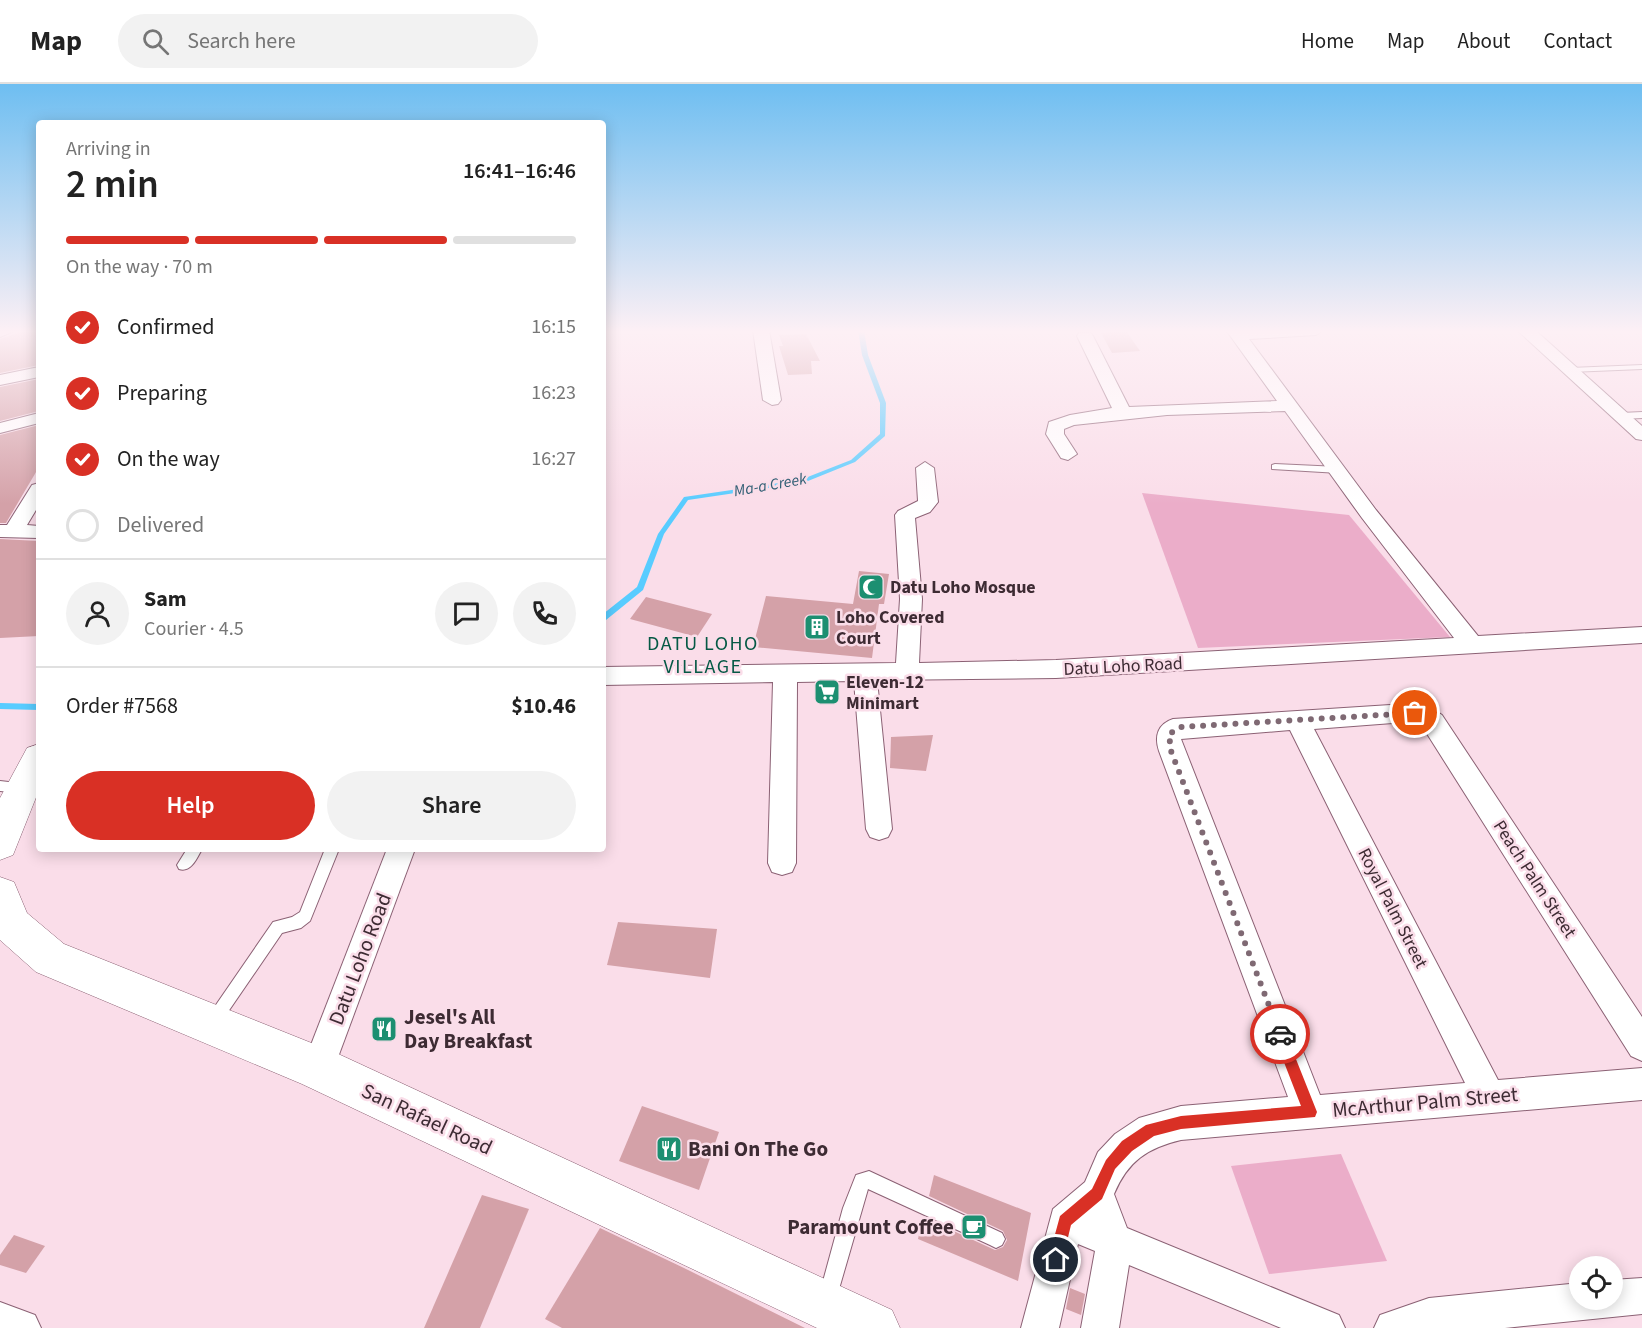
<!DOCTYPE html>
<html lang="en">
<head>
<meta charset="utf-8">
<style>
  :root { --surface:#fff; --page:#f2f2f2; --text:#222; --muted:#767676; --line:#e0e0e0; --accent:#d93025 }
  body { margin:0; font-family:"Source Sans 3",sans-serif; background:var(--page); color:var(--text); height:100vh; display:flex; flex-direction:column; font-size:22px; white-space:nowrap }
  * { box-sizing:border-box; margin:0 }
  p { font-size:20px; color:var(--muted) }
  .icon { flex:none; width:33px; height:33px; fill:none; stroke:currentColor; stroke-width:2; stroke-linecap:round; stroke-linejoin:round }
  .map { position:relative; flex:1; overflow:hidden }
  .side { position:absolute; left:36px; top:36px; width:570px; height:732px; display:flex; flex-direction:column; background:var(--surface); border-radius:6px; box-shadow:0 3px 15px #0003 }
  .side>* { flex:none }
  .fabs { position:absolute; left:1569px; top:1172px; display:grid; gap:12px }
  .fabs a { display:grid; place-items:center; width:54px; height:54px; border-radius:50%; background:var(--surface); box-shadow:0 3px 15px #0003; font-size:30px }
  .pin { position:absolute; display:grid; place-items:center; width:51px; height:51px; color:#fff; margin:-26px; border:3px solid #fff; border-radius:50%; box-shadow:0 2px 6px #0007 }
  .courier { position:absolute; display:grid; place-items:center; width:60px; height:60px; margin:-30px; border:4px solid #d93025; border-radius:50%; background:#fff; color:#222; box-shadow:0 2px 8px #0007 }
  .summary em { font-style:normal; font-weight:600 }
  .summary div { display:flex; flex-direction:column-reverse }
  .summary { display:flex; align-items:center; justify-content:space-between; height:102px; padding:0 30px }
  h1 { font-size:39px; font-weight:600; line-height:45px }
  .bar { display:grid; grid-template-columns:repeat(4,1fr); gap:9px 6px; align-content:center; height:72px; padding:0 30px }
  .bar i { height:8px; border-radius:4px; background:var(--line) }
  .bar .current { background:var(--accent) }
  .bar p { grid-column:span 4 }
  .line { display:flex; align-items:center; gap:15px; padding:0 30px; border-top:2px solid var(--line) }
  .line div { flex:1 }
  .round { display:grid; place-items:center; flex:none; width:63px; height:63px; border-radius:32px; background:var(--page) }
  ol { padding:0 30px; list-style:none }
  li { display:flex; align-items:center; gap:18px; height:66px }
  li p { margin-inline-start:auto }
  li .icon { padding:6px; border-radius:50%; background:var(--accent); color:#fff; stroke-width:4 }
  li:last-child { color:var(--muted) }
  li i { width:33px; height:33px; border:3px solid var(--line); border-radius:50% }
  .button { display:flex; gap:12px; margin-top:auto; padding:12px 30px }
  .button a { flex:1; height:69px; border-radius:36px; background:var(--accent); color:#fff; font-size:24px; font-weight:600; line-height:69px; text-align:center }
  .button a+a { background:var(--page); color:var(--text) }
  header { display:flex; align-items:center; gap:36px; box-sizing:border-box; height:84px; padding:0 30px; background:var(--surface); border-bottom:2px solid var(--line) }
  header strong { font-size:28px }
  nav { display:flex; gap:33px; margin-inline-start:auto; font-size:21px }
  .search { width:420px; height:54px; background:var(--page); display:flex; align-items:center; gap:15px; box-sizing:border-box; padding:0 21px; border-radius:33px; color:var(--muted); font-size:22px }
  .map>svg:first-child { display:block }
  .green { fill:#ebadc9 }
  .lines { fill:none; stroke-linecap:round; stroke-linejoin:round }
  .stream { fill:#58ccff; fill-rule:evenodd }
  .building { fill:#d4a1a8 }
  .lane-casing { stroke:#8b6174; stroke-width:2 }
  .street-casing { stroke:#8b6174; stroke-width:2 }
  .secondary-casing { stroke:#8b6174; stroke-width:1 }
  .lane { fill:#fff; fill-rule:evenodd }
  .street { fill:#fff; fill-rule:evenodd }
  .secondary { fill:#fff; fill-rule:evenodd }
  .route { fill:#d93025 }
  .done { stroke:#7f6973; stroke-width:6; stroke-dasharray:0 10.8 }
  .labels { text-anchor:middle; stroke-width:5; stroke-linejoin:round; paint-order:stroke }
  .far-water-label { font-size:16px; font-style:italic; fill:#2e5d73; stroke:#fadde9 }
  .poi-label { font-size:18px; font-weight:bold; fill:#3d2b33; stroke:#fadde9; text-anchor:start }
  .street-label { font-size:18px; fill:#3d2b33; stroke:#fadde9 }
  .neighbourhood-label { font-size:20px; letter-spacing:1.5px; fill:#055945; stroke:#fadde9 }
  .near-street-label { font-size:21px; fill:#3d2b33; stroke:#fadde9 }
  .near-poi-label { font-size:21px; font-weight:bold; fill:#3d2b33; stroke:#fadde9; text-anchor:start }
</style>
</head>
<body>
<header>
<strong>Map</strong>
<div class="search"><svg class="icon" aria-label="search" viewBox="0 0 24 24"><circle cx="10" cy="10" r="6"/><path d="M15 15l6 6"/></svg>Search here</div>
<nav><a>Home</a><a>Map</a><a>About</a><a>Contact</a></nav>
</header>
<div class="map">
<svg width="1642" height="1244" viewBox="0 0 1642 1244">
  <rect width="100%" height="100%" fill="#fadde9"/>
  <!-- green -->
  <g class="green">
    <polygon points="1142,409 1349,431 1450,553 1198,564"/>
    <polygon points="1341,1070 1387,1177 1269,1190 1231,1082"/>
  </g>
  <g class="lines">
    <!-- stream -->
    <g class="stream">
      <polygon points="858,246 864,246 868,271 886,319 885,352 855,378 803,399 688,416 664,450 643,506 606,536 603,537 603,530 637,503 658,450 684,413 800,396 851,376 880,350 880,319 862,271"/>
      <polygon points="0,619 39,620 39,626 0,625"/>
    </g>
  </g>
  <!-- building -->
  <g class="building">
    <polygon points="26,246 39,246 39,281 0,289 0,255"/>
    <polygon points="1126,247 1140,267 1112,269 1101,249"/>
    <polygon points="806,250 820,277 811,277 812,290 788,291 779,262 783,262 779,251"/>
    <polygon points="39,295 39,327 0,337 0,303"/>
    <polygon points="39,341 39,383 6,439 0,439 0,351"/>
    <polygon points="0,455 39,457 39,552 0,554"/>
    <polygon points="859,487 889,490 884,520 879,520 872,574 753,563 766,512 853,520"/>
    <polygon points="646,513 712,530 697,553 630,535"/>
    <polygon points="933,651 926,687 890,684 891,653"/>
    <polygon points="618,838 717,845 710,894 607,881"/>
    <polygon points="642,1022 719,1048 699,1106 619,1077"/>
    <polygon points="934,1091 1031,1129 1018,1197 918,1155 923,1133 995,1166 1003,1163 1007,1156 1003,1147 929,1112"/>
    <polygon points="482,1111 529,1125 480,1244 424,1244"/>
    <polygon points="600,1144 684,1184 805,1244 562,1244 545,1235"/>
    <polygon points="14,1151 45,1162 26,1189 0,1181 0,1171"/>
    <polygon points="1070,1204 1085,1210 1081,1231 1066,1225"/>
  </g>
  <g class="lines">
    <!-- lane casing -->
    <g class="lane-casing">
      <g id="lane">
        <polygon points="1642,281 1642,285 1570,288 1566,286 1570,284"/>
        <polygon points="1642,328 1642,334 1621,335 1617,332 1621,329"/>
        <polygon points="1275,380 1339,383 1344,386 1339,389 1272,385 1272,381"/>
        <polygon points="0,697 26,700 27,704 26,708 21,709 0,707"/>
        <path d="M187 765H202C197 774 191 789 179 785L177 781Z"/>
        <polygon points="325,765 339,765 310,837 301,844 282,849 219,941 214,944 209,941 206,936 209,931 273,838 292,833 300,828"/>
        <polygon points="869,1087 1002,1149 1005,1155 1002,1161 996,1164 990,1161 868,1105 837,1212 835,1219 828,1221 821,1219 819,1212 843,1124 856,1091"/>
      </g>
    </g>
    <!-- street casing -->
    <g class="street-casing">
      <g id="street">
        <polygon points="0,246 16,246 0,253"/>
        <polygon points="753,246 769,246 781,316 778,320 772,321 763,316"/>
        <polygon points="1226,246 1324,246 1316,251 1249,255 1376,426 1478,552 1642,543 1642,559 1056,594 877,596 892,745 888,753 879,756 870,753 866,745 854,597 797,598 796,779 792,788 782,791 772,788 768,779 773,598 603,601 603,583 896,579 900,515 895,431 898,427 918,417 916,384 925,378 934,384 938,418 930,428 915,434 922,515 919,579 1056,576 1454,554 1362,434 1285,327 1167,331 1074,341 1064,345 1064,350 1077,370 1068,376 1061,374 1046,350 1049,338 1070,331 1112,324 1077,252 1079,249 1091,249 1093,252 1129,323 1277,317"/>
        <polygon points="1517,246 1535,246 1642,342 1642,356 1636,355"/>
        <polygon points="39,283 39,293 0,301 0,291"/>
        <polygon points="39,329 39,339 0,349 0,339"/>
        <polygon points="39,399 39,421 27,441 39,442 39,454 0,453 0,441 7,441 32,401"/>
        <path d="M1406 620 1433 625 1442 631 1642 933V977L1631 972 1424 645 1406 638 1314 645 1498 996 1642 984V1016L1181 1056C1147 1064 1128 1077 1114 1110L1127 1144 1339 1231 1345 1244H1281L1129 1181 1119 1244H1081L1095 1167 1078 1160 1059 1244H1021L1053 1125 1085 1098 1098 1068 1115 1050 1139 1034 1181 1022 1288 1013 1159 667C1154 652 1158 640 1173 635ZM1290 646 1465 999 1320 1011 1181 655Z"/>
        <polygon points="387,765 415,765 334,984 329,995 318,1000 307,995 302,984"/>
        <polygon points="1642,1194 1642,1230 1505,1244 1374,1244 1380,1231 1429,1214 1580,1199 1580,1215 1612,1215 1612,1196"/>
        <polygon points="0,1218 35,1231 41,1244 0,1244"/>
      </g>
    </g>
    <!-- secondary casing -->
    <g class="secondary-casing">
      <g id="secondary">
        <polygon points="39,660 39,706 13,771 0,776 0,714 27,664"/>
        <polygon points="0,793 14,798 27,829 64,860 334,968 892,1226 900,1244 817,1244 302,1000 36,888 0,856"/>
      </g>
    </g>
    <!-- lane -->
    <use href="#lane" class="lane"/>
    <!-- street -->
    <use href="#street" class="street"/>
    <!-- secondary -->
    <use href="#secondary" class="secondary"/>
  </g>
  <!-- sky -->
  <linearGradient id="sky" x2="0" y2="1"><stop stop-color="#6ebef1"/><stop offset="0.59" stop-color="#fdf0f5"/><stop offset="1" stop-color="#fdf0f5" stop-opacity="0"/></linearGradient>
  <rect width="1642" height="420" fill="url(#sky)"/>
  <!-- route -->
  <polygon class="route" points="1280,943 1286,950 1317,1028 1315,1033 1181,1045 1154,1052 1132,1067 1115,1085 1102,1115 1071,1141 1061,1182 1056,1184 1050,1182 1048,1176 1060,1132 1092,1105 1106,1076 1122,1057 1146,1041 1181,1032 1301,1022 1273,950"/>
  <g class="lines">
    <!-- done -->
    <polyline class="done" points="1280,950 1171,667 1169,650 1181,643 1415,629"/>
  </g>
  <!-- icons -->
  <defs>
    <g id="mosque-square" transform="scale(1.35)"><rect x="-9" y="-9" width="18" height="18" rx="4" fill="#1c8f71" stroke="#fadde9"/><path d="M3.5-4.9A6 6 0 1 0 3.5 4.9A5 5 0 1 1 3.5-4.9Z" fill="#fff"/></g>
    <g id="building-square" transform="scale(1.35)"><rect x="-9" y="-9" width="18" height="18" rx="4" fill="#1c8f71" stroke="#fadde9"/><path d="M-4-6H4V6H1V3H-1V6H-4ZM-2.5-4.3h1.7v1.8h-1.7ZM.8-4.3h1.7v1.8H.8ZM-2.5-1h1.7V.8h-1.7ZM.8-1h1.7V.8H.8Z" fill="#fff"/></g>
    <g id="supermarket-square" transform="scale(1.35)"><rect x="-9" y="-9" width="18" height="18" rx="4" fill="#1c8f71" stroke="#fadde9"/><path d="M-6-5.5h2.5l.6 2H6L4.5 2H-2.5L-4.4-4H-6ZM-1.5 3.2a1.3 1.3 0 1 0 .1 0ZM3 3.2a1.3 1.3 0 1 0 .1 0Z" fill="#fff"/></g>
    <g id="restaurant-square" transform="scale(1.35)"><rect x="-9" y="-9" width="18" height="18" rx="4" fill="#1c8f71" stroke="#fadde9"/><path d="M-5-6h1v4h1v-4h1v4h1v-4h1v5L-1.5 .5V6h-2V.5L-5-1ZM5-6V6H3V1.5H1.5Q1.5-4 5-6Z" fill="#fff"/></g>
    <g id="cafe-square" transform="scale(1.35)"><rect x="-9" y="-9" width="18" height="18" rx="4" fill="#1c8f71" stroke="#fadde9"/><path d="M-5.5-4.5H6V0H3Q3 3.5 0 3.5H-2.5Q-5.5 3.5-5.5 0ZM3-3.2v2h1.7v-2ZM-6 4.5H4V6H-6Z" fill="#fff"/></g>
  </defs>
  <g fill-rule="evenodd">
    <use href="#mosque-square" x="871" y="503"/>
    <use href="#building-square" x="817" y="543"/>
    <use href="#supermarket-square" x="827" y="608"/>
    <use href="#restaurant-square" x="384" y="945"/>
    <use href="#restaurant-square" x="669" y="1065"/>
    <use href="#cafe-square" x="974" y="1143"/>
  </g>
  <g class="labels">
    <!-- far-water labels -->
    <g class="far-water-label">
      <text transform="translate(770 400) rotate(-10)" y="6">Ma-a Creek</text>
    </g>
    <!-- poi labels -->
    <g class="poi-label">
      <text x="890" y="509">Datu Loho Mosque</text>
      <text x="836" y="539">Loho Covered<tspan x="836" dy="21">Court</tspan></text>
      <text x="846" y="604">Eleven-12<tspan x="846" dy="21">Minimart</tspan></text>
    </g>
    <!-- street labels -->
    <g class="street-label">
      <text transform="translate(1123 582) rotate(-3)" y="6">Datu Loho Road</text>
      <text transform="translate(1535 795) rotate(57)" y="6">Peach Palm Street</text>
      <text transform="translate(1393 824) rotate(63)" y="6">Royal Palm Street</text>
    </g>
    <!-- neighbourhood labels -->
    <g class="neighbourhood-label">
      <text x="703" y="566">DATU LOHO<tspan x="703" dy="23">VILLAGE</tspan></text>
    </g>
    <!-- near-street labels -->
    <g class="near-street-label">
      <text transform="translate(360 875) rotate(-69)" y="7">Datu Loho Road</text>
      <text transform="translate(1425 1018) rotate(-5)" y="7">McArthur Palm Street</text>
      <text transform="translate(427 1035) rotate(25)" y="7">San Rafael Road</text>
    </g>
    <!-- near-poi labels -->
    <g class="near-poi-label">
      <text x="404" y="940">Jesel's All<tspan x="404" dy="24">Day Breakfast</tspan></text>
      <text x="688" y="1072">Bani On The Go</text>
      <text x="954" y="1150" text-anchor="end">Paramount Coffee</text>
    </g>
  </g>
</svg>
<div class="fabs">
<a><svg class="icon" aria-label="locate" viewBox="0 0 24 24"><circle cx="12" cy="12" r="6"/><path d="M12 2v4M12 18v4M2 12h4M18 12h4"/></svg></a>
</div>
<div class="pin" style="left:1415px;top:629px;background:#ea580c"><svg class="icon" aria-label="bag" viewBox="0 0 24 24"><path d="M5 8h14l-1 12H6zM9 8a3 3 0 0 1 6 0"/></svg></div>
<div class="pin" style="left:1056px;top:1176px;background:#1f2937"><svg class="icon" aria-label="home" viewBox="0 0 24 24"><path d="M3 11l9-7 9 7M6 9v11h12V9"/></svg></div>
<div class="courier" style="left:1280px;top:950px"><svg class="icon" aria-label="car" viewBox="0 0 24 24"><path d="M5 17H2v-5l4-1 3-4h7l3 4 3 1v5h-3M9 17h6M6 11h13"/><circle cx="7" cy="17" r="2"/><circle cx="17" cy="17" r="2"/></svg></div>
<section class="side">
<div class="summary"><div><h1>2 min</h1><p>Arriving in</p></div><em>16:41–16:46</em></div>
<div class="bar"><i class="current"></i><i class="current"></i><i class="current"></i><i></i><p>On the way · 70 m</p></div>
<ol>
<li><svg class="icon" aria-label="check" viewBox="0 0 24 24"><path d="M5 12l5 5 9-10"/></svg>Confirmed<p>16:15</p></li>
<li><svg class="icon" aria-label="check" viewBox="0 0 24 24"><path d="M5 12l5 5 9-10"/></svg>Preparing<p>16:23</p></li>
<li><svg class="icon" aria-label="check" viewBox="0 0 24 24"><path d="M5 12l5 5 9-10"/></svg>On the way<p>16:27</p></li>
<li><i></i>Delivered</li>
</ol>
<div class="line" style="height:108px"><a class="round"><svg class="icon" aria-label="person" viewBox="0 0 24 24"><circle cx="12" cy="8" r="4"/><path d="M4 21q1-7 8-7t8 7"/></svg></a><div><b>Sam</b><p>Courier · 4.5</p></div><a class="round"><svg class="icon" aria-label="chat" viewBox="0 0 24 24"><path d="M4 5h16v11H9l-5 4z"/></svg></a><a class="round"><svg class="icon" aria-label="phone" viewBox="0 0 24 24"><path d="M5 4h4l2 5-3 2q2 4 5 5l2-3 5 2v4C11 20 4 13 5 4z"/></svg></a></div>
<div class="line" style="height:78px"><div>Order #7568</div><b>$10.46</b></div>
<div class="button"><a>Help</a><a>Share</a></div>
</section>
</div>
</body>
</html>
